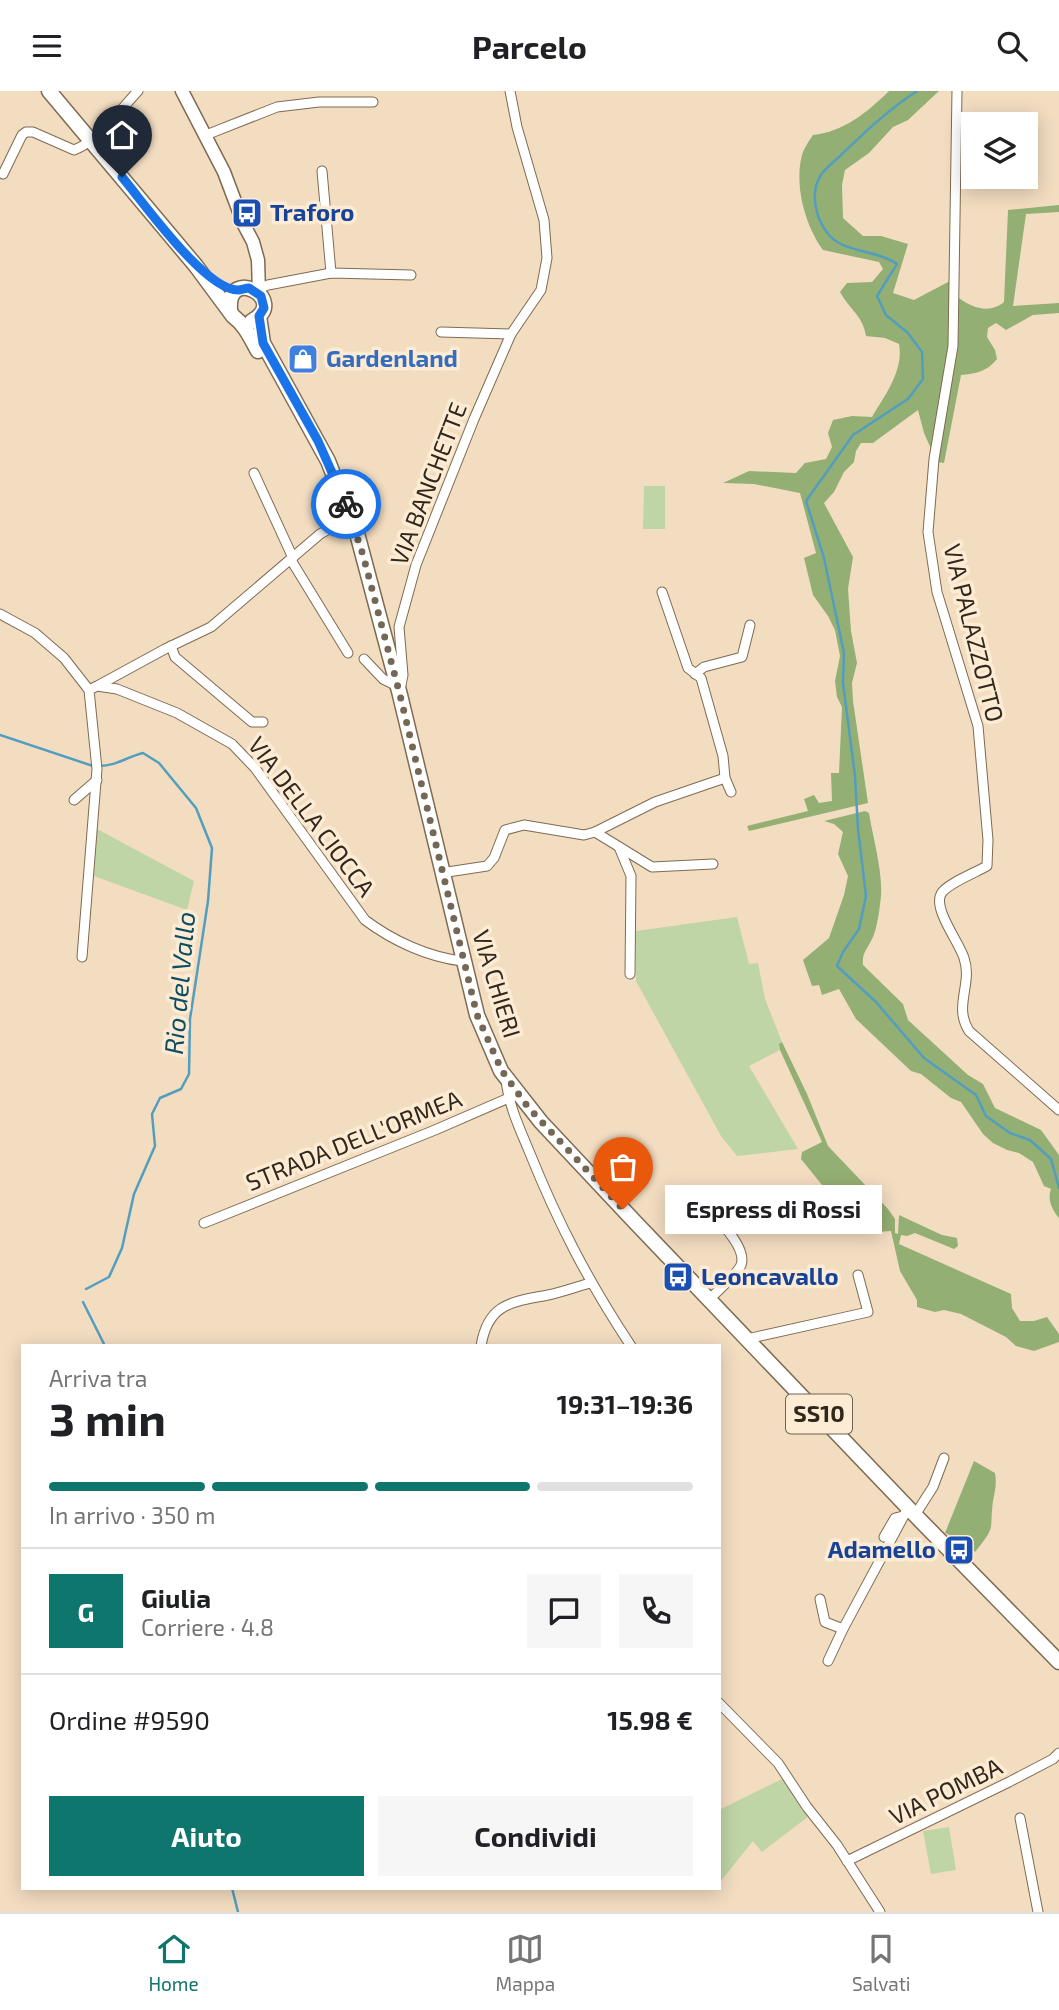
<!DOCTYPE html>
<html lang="it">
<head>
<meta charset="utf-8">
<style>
  :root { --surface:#fff; --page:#f6f6f6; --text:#202124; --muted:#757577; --line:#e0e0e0; --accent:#0f766e }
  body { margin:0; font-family:"Exo 2",sans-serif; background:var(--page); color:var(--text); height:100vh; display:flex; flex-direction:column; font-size:26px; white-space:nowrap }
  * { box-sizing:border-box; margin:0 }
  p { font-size:23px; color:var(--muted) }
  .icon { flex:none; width:38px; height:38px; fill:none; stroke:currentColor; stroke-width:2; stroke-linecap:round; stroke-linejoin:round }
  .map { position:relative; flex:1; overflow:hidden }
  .drawer { position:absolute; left:21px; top:1253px; width:700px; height:546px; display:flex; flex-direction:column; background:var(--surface); border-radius:0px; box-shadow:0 4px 18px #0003 }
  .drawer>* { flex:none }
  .fabs { position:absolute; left:961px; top:21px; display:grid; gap:14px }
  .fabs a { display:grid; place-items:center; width:77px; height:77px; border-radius:0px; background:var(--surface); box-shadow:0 4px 18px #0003; font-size:35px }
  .pin { position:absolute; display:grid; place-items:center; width:60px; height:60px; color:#fff; margin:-72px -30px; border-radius:50% 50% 50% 0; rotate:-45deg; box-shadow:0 0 7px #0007 }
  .pin .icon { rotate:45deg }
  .courier { position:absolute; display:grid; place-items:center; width:70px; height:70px; margin:-35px; border:5px solid #1a73e8; border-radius:50%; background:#fff; color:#222; box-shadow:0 2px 9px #0007 }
  .bubble { position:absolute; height:49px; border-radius:0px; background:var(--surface); box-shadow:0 4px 18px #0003; font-size:23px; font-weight:700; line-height:49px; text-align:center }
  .head em { font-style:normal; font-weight:700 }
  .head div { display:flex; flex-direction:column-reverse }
  .head { display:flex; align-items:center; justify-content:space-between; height:119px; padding:0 28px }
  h1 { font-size:46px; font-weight:700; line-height:52px }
  .bar { display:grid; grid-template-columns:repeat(4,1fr); gap:10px 7px; align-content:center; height:84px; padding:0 28px }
  .bar i { height:9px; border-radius:5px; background:var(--line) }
  .bar .on { background:var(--accent) }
  .bar p { grid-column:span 4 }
  .line { display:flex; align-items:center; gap:18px; padding:0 28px; border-top:2px solid var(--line) }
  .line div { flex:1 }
  .round { display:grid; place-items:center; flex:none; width:74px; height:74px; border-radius:0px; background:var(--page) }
  .primary-button { display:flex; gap:14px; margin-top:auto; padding:14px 28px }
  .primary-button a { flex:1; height:80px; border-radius:0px; background:var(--accent); color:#fff; font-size:28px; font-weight:700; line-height:80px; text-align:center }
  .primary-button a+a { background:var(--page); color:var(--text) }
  header { display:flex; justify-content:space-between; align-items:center; height:91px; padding:0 28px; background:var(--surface); font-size:32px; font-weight:700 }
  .menu { display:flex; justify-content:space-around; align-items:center; height:98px; border-top:2px solid var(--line); background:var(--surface); font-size:19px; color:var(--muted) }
  .menu a { display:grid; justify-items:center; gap:4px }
  .menu .on { color:var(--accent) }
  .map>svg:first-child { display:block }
  .green { fill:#bfd5a5 }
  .forest { fill:#94af73 }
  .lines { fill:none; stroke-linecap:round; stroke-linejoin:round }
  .stream { stroke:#539ebe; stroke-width:2.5 }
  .minor-casing { stroke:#7e6b52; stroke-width:11 }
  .secondary-casing { stroke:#7e6b52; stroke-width:15 }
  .primary-casing { stroke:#7e6b52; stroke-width:17 }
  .minor { stroke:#fff; stroke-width:9 }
  .secondary { stroke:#fff; stroke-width:12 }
  .primary { stroke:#fff; stroke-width:14 }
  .done { stroke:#746756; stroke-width:7; stroke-dasharray:0 12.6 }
  .route { stroke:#1a73e8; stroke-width:9 }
  .labels { text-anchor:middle; stroke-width:7; stroke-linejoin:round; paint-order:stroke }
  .shield { fill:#fdebd4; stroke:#6e6254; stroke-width:2 }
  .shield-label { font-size:23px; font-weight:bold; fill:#30281d }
  .transit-label { font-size:24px; font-weight:bold; fill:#164399; stroke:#fdebd4; text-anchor:start }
  .shop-label { font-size:24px; font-weight:bold; fill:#366cbe; stroke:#fdebd4; text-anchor:start }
  .street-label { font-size:24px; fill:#30281d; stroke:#fdebd4 }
  .water-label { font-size:26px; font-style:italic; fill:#0c4d63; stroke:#fdebd4 }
</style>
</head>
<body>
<header><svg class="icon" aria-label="menu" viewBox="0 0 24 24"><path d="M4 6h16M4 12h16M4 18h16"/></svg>Parcelo<svg class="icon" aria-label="search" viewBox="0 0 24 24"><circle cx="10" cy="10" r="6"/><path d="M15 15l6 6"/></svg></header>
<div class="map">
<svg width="1059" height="1821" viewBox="0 0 1059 1821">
  <rect width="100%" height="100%" fill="#f3ddc1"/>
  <!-- green -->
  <g class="green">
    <polygon points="644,395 665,395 665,438 643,438"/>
    <polygon points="97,738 194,790 187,819 94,785"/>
    <polygon points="737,826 749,873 758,872 765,908 782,951 779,953 780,959 749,975 798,1058 737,1065 721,1045 636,890 636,840"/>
    <polygon points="782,1688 809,1725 762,1761 753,1750 720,1791 719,1719"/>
    <polygon points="949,1736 956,1779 931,1783 923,1740"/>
  </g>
  <!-- forest -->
  <g class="forest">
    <path d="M889 0H939L908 29 893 36 869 62 845 79 842 94 843 127 863 145H881L908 153 893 202 914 209 950 190 949 255 931 358 924 342 918 319 873 352H861L856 360 854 371 844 381 834 401 824 412 853 466 848 498 851 540 857 572 852 592 853 610 868 712 749 740 747 735 808 720 804 708 814 704 819 712 832 710 831 682H839L842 616 837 606 835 590 840 565 835 539 828 525 813 504 804 467 816 462 800 402 754 393 723 392 749 380 796 382 805 372 826 368 832 356 828 342 833 329 852 325 872 326C885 304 904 279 899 253L885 247 866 245C863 225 850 219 840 201L847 192 872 191 883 178 879 171 823 159C805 134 794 94 802 64 804 57 809 50 813 44 843 41 868 21 889 0Z"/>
    <path d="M1059 114V121L1026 123 1013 215 1059 212V222L1033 224 1006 239 996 232 988 237 987 246 995 259 997 268C988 280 975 283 961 284L944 372 937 371 958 255 959 207C972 217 990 223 1004 211L1008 119Z"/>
    <path d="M865 720 869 722C873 748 885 787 880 813 879 823 876 842 871 850 866 860 862 862 863 874L903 913 908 929 968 984 983 993 995 1017 1041 1039 1059 1064V1127C1052 1119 1047 1108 1051 1098L1044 1095 1033 1071 1019 1062 1007 1059 993 1052 983 1043 961 1011 951 1007 921 983 911 980 856 928 839 898 822 904 819 894 812 895 803 869 829 847 844 804 848 785 838 763 843 741 834 733 824 730Z"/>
    <polygon points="782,951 807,1003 828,1055 888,1118 895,1128 895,1142 898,1143 899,1124 942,1144 957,1147 958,1155 954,1158 915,1142 907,1145 901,1144 899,1153 1011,1203 1012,1217 1020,1230 1034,1230 1047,1226 1059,1243 1059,1251 1034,1260 1016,1255 1006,1246 961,1223 944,1219 935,1221 917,1216 917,1209 900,1180 891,1140 862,1142 858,1134 839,1115 801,1068 802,1061 822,1051 780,959 779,953"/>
    <path d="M974 1370 995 1382C997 1393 995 1399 993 1410 989 1440 997 1434 975 1461L966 1451 945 1442Z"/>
  </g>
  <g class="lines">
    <!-- stream -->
    <g class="stream">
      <path d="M917 0C888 19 865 41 840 65 834 71 825 77 821 84 809 102 816 129 829 144 844 162 878 159 897 173L877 205 886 224 908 242 922 261 923 288 908 308 853 344 806 410 824 467 844 562 843 592 855 685 858 738 866 805 859 838 843 861 837 875 876 911 924 967 976 1004 986 1025 1010 1042 1030 1049 1051 1068 1059 1097"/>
      <polyline points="0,644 93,675"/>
      <path d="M86 1198 109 1186 122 1157 134 1103 155 1055 152 1023 160 1007 181 998 189 983 190 928 208 810 212 757 196 717 159 672 143 662C126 666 117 675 99 675"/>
      <polyline points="83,1211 105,1255"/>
      <polyline points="232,1797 238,1821"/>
    </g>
    <!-- minor casing -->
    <g class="minor-casing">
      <g id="minor">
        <path d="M957 0 953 255 934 368 928 441 937 501 978 635 988 749 987 775C977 781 946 793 941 803 933 818 959 851 964 867 973 893 953 915 969 940L1059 1019"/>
        <polyline points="206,44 277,16 319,11 373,11"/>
        <polyline points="322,80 331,182"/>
        <path d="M3 83 22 44 26 41H33L74 59C97 51 121 18 138 0"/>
        <polyline points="259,202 263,196 268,194 331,182 411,184"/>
        <polyline points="441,241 511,243"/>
        <polyline points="254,382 293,467"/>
        <polyline points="291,469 348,562"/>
        <polyline points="662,501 688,577 701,587 723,665 725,687 731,701"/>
        <polyline points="0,523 35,542 64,567 89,599 97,678 82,866"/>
        <polyline points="171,555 175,566 252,631 263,631"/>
        <polyline points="364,568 383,588 397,595"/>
        <polyline points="695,583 704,576 742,566 750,534"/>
        <polyline points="99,594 165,558 211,536 320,443 351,426"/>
        <path d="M89 599 97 595 117 598 177 622 232 653 255 677 365 829C393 850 428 866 462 870"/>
        <polyline points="400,599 403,584 399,536 416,474 474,328 511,243 541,199 547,167 544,129 517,36 510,0"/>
        <polyline points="74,709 97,689"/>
        <polyline points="595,741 655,711 725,687"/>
        <polyline points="619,756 631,785 630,883"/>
        <polyline points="441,782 487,775 494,767 505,739 524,734 584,744 595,741 652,776 713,773"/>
        <path d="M506 989C509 1015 519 1036 529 1060 558 1132 588 1190 631 1255"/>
        <path d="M704 1113C715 1126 748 1156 741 1174 737 1184 717 1200 710 1208"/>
        <polyline points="204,1132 435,1039 518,1003"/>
        <polyline points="747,1248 868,1221 858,1184"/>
        <path d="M481 1255C488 1212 512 1211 548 1204 562 1201 576 1196 590 1192"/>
        <polyline points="915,1424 933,1396 944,1367"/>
        <polyline points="884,1446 895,1427 903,1425"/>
        <polyline points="820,1508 825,1531 843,1538 908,1417"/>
        <polyline points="828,1570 843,1538"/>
        <polyline points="719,1612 778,1672 807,1716 837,1754 880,1821"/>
        <polyline points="1020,1727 1038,1821"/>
        <polyline points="847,1770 1009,1691 1053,1668 1059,1662"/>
      </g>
    </g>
    <!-- secondary casing -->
    <g class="secondary-casing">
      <polyline id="secondary" points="182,0 224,81 244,134 253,151 258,169 259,202"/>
    </g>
    <!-- primary casing -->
    <g class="primary-casing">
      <g id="primary">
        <path d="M49 0 196 175 233 225C246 235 250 246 258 260"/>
        <path d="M230 218C227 174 290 209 252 230"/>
        <polyline points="259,225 263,252 328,370 358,446 400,604 477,924 501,980 541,1031 634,1130 915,1424 1059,1571"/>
      </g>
    </g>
    <!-- minor -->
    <use href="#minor" class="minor"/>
    <!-- secondary -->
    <use href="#secondary" class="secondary"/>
    <!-- primary -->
    <use href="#primary" class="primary"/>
  </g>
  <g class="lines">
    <!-- done -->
    <polyline class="done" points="346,413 363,464 400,604 477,924 502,980 528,1016 623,1118"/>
    <!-- route -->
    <path class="route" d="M122 86C144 112 205 199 238 199 242 199 245 197 249 197L261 205 264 217 259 225 263 252 318 350 346 413"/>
  </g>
  <!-- icons -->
  <defs>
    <g id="bus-square" transform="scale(1.575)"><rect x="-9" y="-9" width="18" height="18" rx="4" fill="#1a4fb4" stroke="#fdebd4"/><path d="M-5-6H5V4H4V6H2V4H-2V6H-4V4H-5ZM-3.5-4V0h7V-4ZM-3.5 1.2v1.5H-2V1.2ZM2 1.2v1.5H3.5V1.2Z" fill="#fff"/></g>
    <g id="shop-square" transform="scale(1.575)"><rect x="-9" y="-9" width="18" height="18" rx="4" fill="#3f7fe0" stroke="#fdebd4"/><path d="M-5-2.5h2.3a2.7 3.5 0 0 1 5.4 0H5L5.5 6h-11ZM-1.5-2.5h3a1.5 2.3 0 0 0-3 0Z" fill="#fff"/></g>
  </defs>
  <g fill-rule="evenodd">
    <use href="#bus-square" x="247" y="122"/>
    <use href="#shop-square" x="303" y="268"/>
    <use href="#bus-square" x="678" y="1186"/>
    <use href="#bus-square" x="959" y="1459"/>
  </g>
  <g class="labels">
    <!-- shield labels -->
    <rect class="shield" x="786" y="1303.5" width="66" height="39" rx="5"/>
    <g class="shield-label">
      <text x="819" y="1331">SS10</text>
    </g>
    <!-- transit labels -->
    <g class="transit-label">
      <text x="270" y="130">Traforo</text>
      <text x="701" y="1194">Leoncavallo</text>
      <text x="936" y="1467" text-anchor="end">Adamello</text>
    </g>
    <!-- shop labels -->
    <g class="shop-label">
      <text x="326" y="276">Gardenland</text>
    </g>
    <!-- street labels -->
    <g class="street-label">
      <text transform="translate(429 393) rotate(-69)" y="8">VIA BANCHETTE</text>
      <text transform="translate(973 542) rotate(76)" y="8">VIA PALAZZOTTO</text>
      <text transform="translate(311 726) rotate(53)" y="8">VIA DELLA CIOCCA</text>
      <text transform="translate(496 893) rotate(73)" y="8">VIA CHIERI</text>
      <text transform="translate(354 1050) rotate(-22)" y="8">STRADA DELL'ORMEA</text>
      <text transform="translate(946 1701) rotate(-26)" y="8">VIA POMBA</text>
    </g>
    <!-- water labels -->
    <g class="water-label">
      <text transform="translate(180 892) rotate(-85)" y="9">Rio del Vallo</text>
    </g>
  </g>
</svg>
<div class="fabs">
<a><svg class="icon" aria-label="layers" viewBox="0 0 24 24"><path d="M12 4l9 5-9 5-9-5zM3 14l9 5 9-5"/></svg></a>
</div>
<div class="pin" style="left:623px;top:1118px;background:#ea580c"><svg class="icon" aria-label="bag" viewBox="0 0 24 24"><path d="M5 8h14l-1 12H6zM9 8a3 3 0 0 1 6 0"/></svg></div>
<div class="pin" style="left:122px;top:86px;background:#1f2937"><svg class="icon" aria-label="home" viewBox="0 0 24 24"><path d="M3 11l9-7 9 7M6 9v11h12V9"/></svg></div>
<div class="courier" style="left:346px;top:413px"><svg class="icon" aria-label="bike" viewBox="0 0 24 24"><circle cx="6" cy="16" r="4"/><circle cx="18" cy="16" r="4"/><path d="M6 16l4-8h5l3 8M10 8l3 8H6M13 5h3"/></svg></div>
<div class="bubble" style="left:665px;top:1094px;width:217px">Espress di Rossi</div>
<section class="drawer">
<div class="head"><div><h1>3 min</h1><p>Arriva tra</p></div><em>19:31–19:36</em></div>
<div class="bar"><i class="on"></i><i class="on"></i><i class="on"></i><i></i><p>In arrivo · 350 m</p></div>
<div class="line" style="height:126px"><b class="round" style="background:var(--accent);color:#fff">G</b><div><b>Giulia</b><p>Corriere · 4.8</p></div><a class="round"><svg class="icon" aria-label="chat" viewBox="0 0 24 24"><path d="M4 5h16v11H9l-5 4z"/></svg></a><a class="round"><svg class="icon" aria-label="phone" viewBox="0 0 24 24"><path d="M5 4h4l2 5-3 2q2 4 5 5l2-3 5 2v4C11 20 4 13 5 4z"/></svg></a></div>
<div class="line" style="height:91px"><div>Ordine #9590</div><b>15.98 €</b></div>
<div class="primary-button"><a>Aiuto</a><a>Condividi</a></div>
</section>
</div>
<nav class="menu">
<a class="on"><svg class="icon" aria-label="home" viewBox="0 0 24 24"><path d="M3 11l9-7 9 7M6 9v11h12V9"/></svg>Home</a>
<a><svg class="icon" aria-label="map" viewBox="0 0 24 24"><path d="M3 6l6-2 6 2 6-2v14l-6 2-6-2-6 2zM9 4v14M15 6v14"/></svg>Mappa</a>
<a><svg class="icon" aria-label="saved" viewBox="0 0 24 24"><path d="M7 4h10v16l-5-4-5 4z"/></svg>Salvati</a>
</nav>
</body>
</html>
